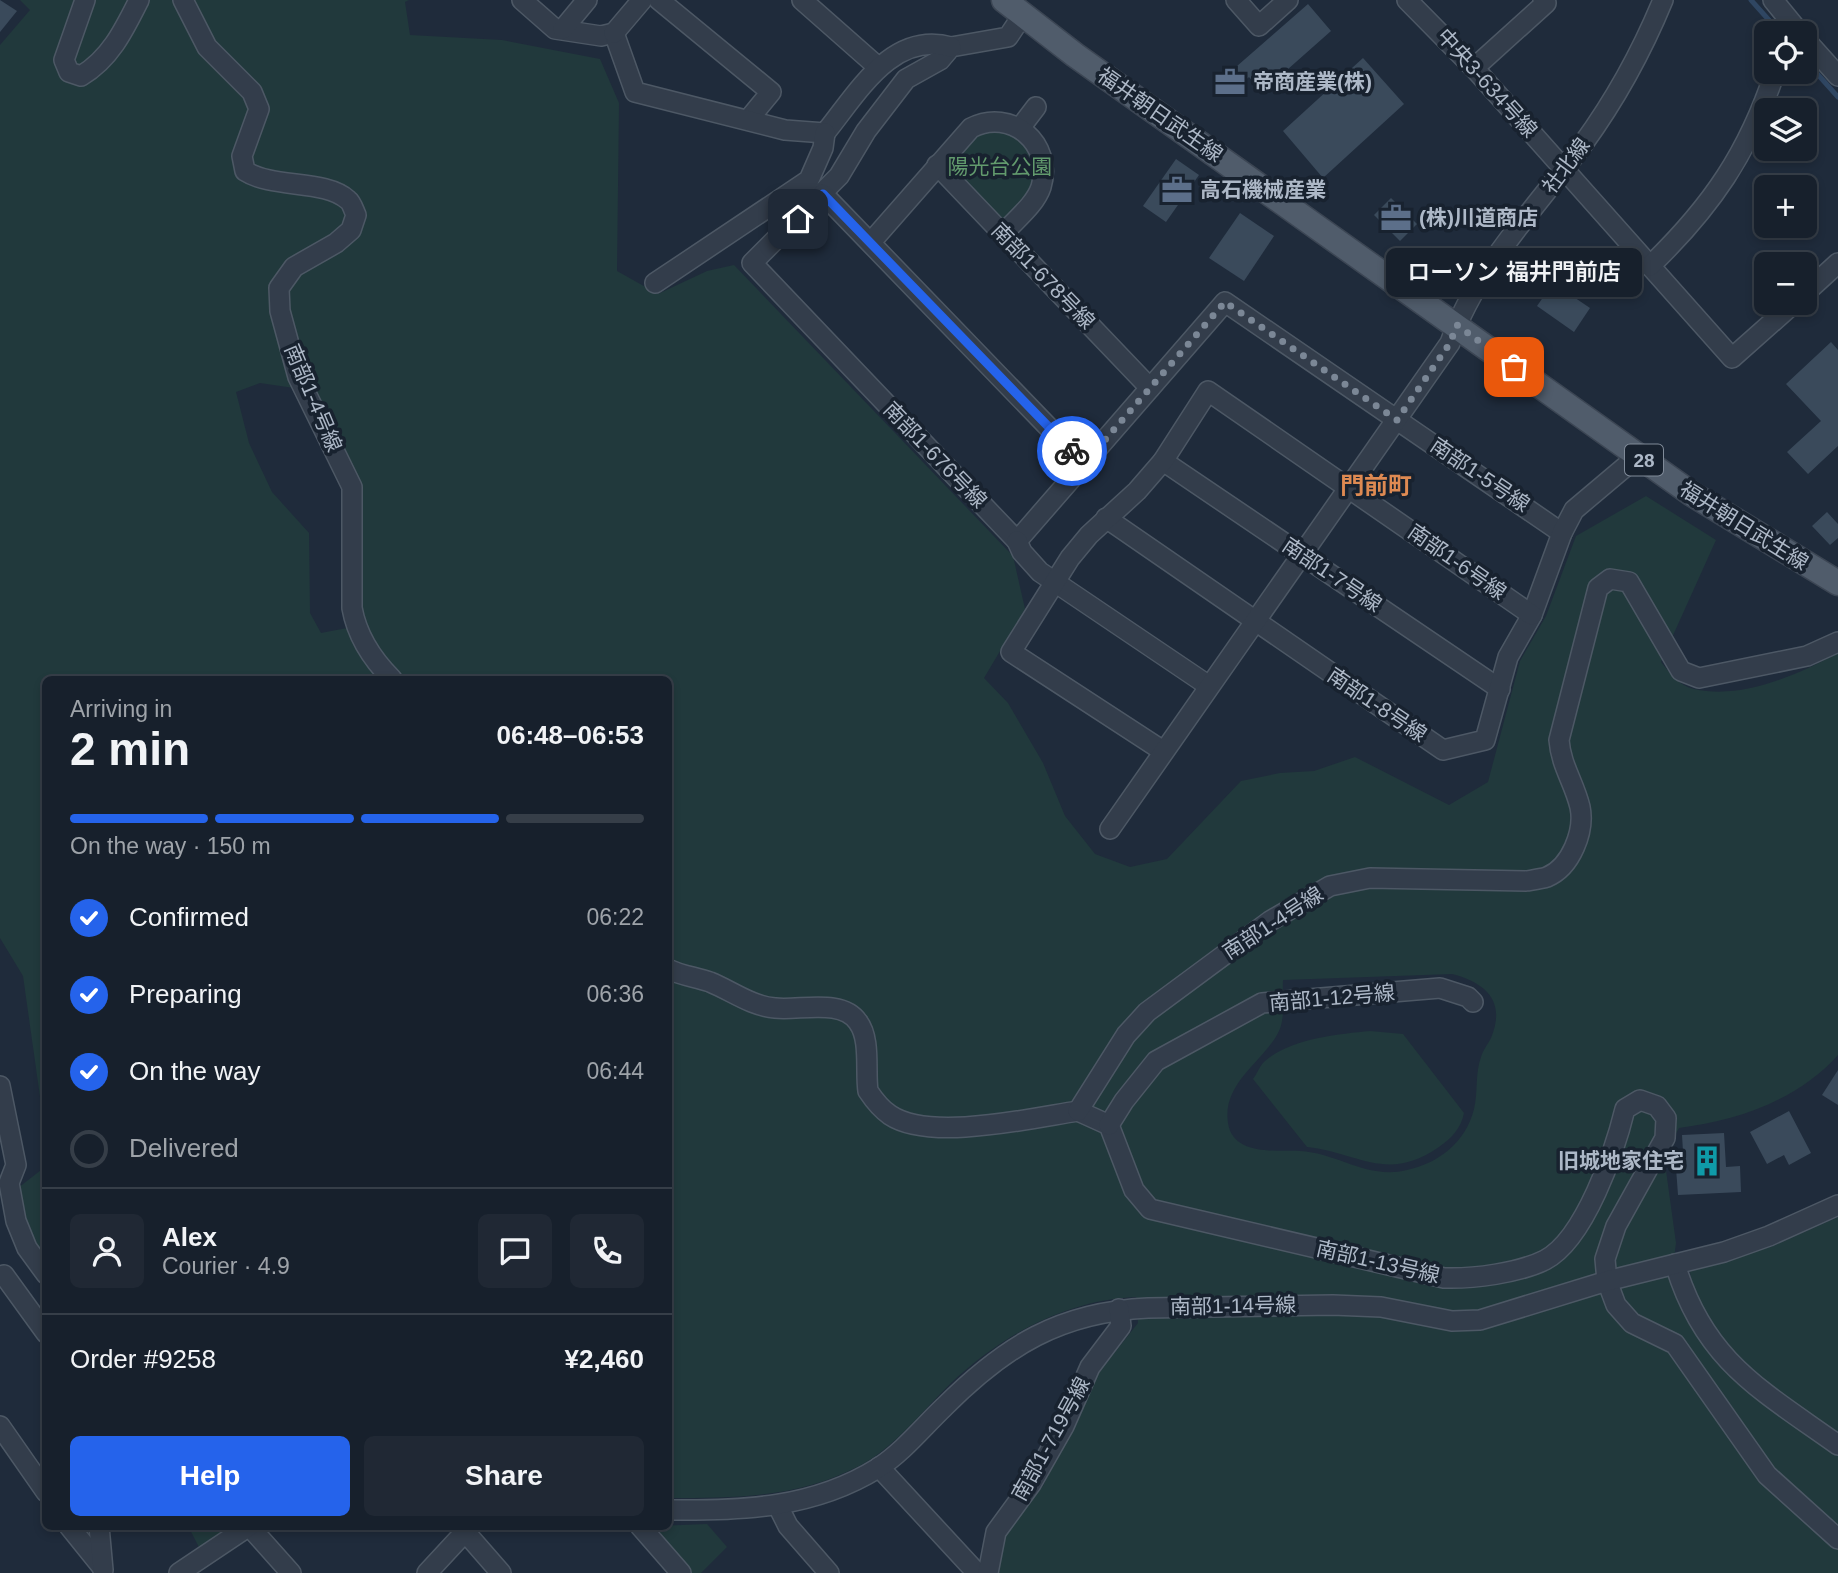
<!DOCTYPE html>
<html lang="en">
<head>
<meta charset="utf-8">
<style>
  :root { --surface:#17202c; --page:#202834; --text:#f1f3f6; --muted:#9ea3a9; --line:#363e48; --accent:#2563eb }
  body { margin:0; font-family:Arial,"Noto Sans JP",sans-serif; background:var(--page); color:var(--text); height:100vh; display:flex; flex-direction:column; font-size:26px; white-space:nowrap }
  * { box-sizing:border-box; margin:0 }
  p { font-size:23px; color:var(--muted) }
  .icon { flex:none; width:38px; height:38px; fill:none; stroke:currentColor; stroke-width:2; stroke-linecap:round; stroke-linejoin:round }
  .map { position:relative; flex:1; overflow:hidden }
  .panel { position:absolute; left:42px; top:676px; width:630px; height:854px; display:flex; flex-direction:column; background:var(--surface); border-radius:10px; box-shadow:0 4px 10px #0003,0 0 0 2px var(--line) }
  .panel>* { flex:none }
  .tools { position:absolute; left:1754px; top:21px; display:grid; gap:14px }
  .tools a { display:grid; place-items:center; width:63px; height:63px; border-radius:10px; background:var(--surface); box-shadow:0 4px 10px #0003,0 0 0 2px var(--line); font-size:35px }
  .pin { position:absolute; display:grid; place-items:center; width:60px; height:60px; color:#fff; margin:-30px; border-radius:14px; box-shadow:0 4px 10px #0006 }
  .courier { position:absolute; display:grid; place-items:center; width:70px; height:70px; margin:-35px; border:5px solid #2563eb; border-radius:50%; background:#fff; color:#222; box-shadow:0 2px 9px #0007 }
  .bubble { position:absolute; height:49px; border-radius:10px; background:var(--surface); box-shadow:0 4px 10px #0003,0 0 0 2px var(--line); font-size:23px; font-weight:600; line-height:49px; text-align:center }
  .summary em { font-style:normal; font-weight:600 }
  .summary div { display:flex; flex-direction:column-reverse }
  .summary { display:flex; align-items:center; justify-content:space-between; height:119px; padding:0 28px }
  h1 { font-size:46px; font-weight:600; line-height:52px }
  .bar { display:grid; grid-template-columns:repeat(4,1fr); gap:10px 7px; align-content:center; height:84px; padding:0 28px }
  .bar i { height:9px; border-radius:5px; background:var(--line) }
  .bar .selected { background:var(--accent) }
  .bar p { grid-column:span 4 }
  .line { display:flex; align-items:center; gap:18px; padding:0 28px; border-top:2px solid var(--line) }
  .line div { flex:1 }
  .round { display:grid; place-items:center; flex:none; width:74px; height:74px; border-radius:10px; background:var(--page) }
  ol { padding:0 28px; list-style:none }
  li { display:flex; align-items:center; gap:21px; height:77px }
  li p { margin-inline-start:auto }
  li .icon { padding:7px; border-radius:50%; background:var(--accent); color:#fff; stroke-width:4 }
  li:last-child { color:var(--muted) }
  li i { width:38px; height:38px; border:4px solid var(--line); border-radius:50% }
  .cta { display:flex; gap:14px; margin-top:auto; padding:14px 28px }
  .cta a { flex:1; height:80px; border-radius:10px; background:var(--accent); color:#fff; font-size:28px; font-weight:600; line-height:80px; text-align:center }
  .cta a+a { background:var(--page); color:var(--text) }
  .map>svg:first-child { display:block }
  .green { fill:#21393c; fill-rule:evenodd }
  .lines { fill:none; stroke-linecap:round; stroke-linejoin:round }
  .stream { stroke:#2f4662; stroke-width:5 }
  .building { fill:#3a4a5b }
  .minor-casing { stroke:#4d5865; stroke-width:22 }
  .major-casing { stroke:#3c4654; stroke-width:27 }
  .minor { stroke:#333d4b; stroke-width:19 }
  .major { stroke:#505c6b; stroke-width:24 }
  .done { stroke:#7b8796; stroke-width:7; stroke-dasharray:0 12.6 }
  .route { stroke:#2563eb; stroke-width:9 }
  .labels { text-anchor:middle; stroke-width:7; stroke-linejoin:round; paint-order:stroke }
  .shield { fill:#18222f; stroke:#808b99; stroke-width:2 }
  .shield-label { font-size:19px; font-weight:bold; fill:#adb8c7 }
  .poi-label { font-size:21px; font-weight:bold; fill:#adb8c7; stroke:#18222f; text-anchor:start }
  .street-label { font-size:21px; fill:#adb8c7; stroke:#18222f }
  .park-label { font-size:21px; fill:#629a6d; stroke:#18222f }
  .quarter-label { font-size:24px; font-weight:bold; fill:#de8a52; stroke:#18222f }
</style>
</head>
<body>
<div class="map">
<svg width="1838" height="1573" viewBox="0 0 1838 1573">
  <rect width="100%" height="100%" fill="#1f2b3b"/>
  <!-- green -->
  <g class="green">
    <path d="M20 0H409L405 2 410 35 502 40 600 59 619 103 617 271 658 294 707 271 734 265 1013 556 1025 609 984 678 1008 703 1043 763 1065 816 1095 854 1130 867 1167 859 1241 781 1280 773 1314 771 1355 757 1449 805 1488 782 1520 661 1546 616 1576 536 1646 496 1716 540 1661 662C1670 673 1679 686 1694 689 1742 700 1797 675 1838 653V1055C1798 1100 1737 1121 1679 1128L1664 1156 1676 1243 1671 1282 1682 1312 1714 1353 1838 1451V1573H999L1003 1537 1043 1486 1097 1375 1138 1323 1136 1297C1066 1300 1002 1335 951 1383 923 1410 896 1446 861 1465 799 1498 736 1498 669 1498L668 679H46L45 1132 23 976 0 938V45L30 10ZM260 383 294 388 343 486 347 628 321 633 310 613 309 533 272 492 249 443 236 392ZM1452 974C1487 983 1506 1002 1491 1038 1488 1044 1483 1050 1481 1057 1475 1073 1478 1093 1474 1109 1466 1142 1439 1163 1407 1170 1368 1180 1338 1153 1300 1151 1276 1150 1233 1156 1228 1123 1222 1083 1263 1062 1278 1033 1286 1019 1282 996 1283 980Z"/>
    <polygon points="986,129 1017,134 1036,161 1034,188 1007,218 999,218 950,167 951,159 974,133"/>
    <path d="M1370 1031 1403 1034 1464 1113C1461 1128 1452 1138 1439 1147 1387 1183 1360 1153 1307 1147L1253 1079C1257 1074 1260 1065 1265 1061 1290 1039 1338 1034 1370 1031Z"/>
    <polygon points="45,1167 45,1255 40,1256 30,1238 18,1188"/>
    <path d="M1838 1217V1435C1818 1418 1797 1406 1776 1392 1744 1369 1692 1310 1690 1271L1773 1246Z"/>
    <polygon points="707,1524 727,1547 701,1573 690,1573 656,1532 657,1526"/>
    <polygon points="188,1526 236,1526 201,1551"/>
  </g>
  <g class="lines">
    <!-- stream -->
    <g class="stream">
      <polyline points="1751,0 1776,28"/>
      <polyline points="1804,59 1838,97"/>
    </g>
  </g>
  <!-- building -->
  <g class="building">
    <polygon points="0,0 17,11 0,32"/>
    <polygon points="1308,4 1331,31 1262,92 1249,77 1232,92 1221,80"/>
    <polygon points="1363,58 1404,104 1323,178 1283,131"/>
    <polygon points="1176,159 1199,175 1166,222 1143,206"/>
    <polygon points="1391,198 1417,224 1400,241 1374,215"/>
    <polygon points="1240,213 1274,236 1244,281 1209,258"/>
    <polygon points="1553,283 1590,308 1574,332 1537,306"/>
    <polygon points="1831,342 1838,350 1838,446 1808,474 1787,452 1821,421 1786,384"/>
    <polygon points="1827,512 1838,524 1838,538 1830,545 1812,526"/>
    <polygon points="1838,1070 1838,1105 1822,1095"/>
    <polygon points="1789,1111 1811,1153 1789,1165 1784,1155 1767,1164 1750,1132"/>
    <polygon points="1724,1133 1726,1167 1740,1166 1741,1192 1678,1195 1676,1168 1684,1168 1682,1135"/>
  </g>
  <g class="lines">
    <!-- minor casing -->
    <g class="minor-casing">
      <g id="minor">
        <path d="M85 0 64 60 69 72 81 76C110 59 124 30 139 0"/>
        <path d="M183 0 207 47 252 92 259 109 242 156 245 171C273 189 325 179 348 200 352 203 354 211 356 215L351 230 336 243 294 267 279 288 280 311 298 377 352 487V608C357 636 372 659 392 679"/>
        <polyline points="522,0 555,29 601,36 614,33"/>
        <polyline points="659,0 771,92 748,120"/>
        <polyline points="802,0 878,67"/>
        <polyline points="1236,0 1259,26 1288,0"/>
        <polyline points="1407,0 1474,68 1732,358 1794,303"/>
        <polyline points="1773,0 1800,33"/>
        <polyline points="1022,16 1008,37 951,47 940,60 906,79 866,131 839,176 752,263 1017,541 1225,302 1562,533"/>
        <polyline points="563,29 587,0"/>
        <path d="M614 33 635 92 785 130 825 133C857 94 892 30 951 47"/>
        <polyline points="614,33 642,0"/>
        <polyline points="1804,38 1838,76"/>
        <polyline points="1474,68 1546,3 1543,0"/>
        <polyline points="1020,128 1036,107"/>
        <polyline points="937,165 1150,388"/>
        <polyline points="823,194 1084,464"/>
        <path d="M871 242 971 128C1011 107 1054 144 1041 187 1035 205 1015 220 1003 234"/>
        <path d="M1650 266C1712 206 1748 153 1775 72"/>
        <polyline points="655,283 809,180 823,148 825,133"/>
        <polyline points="1804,294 1838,263"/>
        <polyline points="1163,461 1500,689"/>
        <polyline points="1106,518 1443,750 1485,740 1508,657 1532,615 1562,533 1574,510 1638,456"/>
        <polyline points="1017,541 1022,552 1040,572 1209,686"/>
        <polyline points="1163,751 1011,652 1070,558 1089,535 1137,491 1163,461 1208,391 1532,615"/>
        <path d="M1110 829 1450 343C1476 268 1537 207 1583 144 1615 100 1642 51 1663 0"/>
        <path d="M668 969C682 976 696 977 710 982 732 991 751 1006 775 1008 799 1011 842 998 858 1022 871 1039 865 1071 868 1091 874 1100 881 1109 890 1115 930 1142 1032 1118 1078 1111"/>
        <polyline points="0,1086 16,1165 9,1183 16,1221 27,1248 46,1274"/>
        <path d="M1078 1111 1109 1125 1134 1190 1150 1209 1444 1278C1473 1279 1519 1273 1545 1260 1585 1239 1615 1150 1625 1109L1640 1100 1657 1106 1666 1118 1665 1138 1616 1226 1605 1259 1607 1281 1616 1305 1632 1323 1675 1344 1767 1475 1838 1539"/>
        <path d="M1078 1111 1126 1035 1147 1012 1270 921 1330 886 1370 878 1526 881C1532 880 1541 879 1547 877 1571 867 1585 831 1580 807 1574 782 1561 766 1559 740L1598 588 1610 579 1629 582 1681 671 1699 678 1807 656 1838 642"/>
        <polyline points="1109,1125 1124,1101 1156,1061 1262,1003 1440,988 1468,997 1473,1002"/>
        <path d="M1675 1264C1704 1361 1761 1390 1838 1445"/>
        <polyline points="4,1275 46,1333"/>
        <polyline points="0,1426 46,1492"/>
        <polyline points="879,1467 977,1573"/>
        <polyline points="778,1506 788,1526 829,1573"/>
        <path d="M668 1510C743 1511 814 1508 878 1468 903 1452 923 1427 944 1407 1005 1346 1060 1312 1148 1308L1333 1305 1381 1307 1452 1321 1480 1320 1607 1281 1724 1252 1769 1236 1838 1205"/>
        <polyline points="69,1526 102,1567"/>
        <polyline points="99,1526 103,1570"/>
        <polyline points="249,1526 291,1573"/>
        <polyline points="460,1526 501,1573"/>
        <polyline points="640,1526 681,1573"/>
        <polyline points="179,1573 249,1526"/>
        <polyline points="427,1573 465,1532"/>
        <polyline points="988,1573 996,1532 1031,1484 1064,1426 1090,1367 1121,1326 1119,1309"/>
      </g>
    </g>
    <!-- major casing -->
    <g class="major-casing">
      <polyline id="major" points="1004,0 1075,55 1692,494 1838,583"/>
    </g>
    <!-- minor -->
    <use href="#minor" class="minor"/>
    <!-- major -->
    <use href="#major" class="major"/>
  </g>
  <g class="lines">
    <!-- done -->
    <polyline class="done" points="1072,451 1084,464 1225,302 1397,420 1450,343 1457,325 1514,367"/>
    <!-- route -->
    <polyline class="route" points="798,219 823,194 1072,451"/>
  </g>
  <!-- icons -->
  <defs>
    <g id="office-bare" transform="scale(2.415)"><path d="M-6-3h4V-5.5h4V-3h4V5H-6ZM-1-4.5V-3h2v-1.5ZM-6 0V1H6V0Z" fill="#5c6f8a" stroke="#18222f" stroke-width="2.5" paint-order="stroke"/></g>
    <g id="building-bare" transform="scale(2.415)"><path d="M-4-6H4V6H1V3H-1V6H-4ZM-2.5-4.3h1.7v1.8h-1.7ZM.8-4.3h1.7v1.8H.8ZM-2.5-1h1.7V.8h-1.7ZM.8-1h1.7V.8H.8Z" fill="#0f9aa8" stroke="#18222f" stroke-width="2.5" paint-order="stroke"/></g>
  </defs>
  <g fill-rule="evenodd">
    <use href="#office-bare" x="1230" y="82"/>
    <use href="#office-bare" x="1177" y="190"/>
    <use href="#office-bare" x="1396" y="218"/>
    <use href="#building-bare" x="1707" y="1161"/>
  </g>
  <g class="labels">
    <!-- shield labels -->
    <rect class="shield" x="1625" y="444.5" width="38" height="31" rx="5"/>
    <g class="shield-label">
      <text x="1644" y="467">28</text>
    </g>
    <!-- poi labels -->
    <g class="poi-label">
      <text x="1253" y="89">帝商産業(株)</text>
      <text x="1200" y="197">高石機械産業</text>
      <text x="1419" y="225">(株)川道商店</text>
      <text x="1684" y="1168" text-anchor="end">旧城地家住宅</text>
    </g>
    <!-- street labels -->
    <g class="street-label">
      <text transform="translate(1487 83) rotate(48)" y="7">中央3-634号線</text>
      <text transform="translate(1160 115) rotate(35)" y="7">福井朝日武生線</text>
      <text transform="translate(1566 166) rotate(-53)" y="7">社北線</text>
      <text transform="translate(1043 276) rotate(46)" y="7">南部1-678号線</text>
      <text transform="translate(313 398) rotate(67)" y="7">南部1-4号線</text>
      <text transform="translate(935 455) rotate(46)" y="7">南部1-676号線</text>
      <text transform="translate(1480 475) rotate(34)" y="7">南部1-5号線</text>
      <text transform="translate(1744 526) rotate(32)" y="7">福井朝日武生線</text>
      <text transform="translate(1457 562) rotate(35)" y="7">南部1-6号線</text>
      <text transform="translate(1332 575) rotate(34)" y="7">南部1-7号線</text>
      <text transform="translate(1377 705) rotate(34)" y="7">南部1-8号線</text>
      <text transform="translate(1273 923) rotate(-33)" y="7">南部1-4号線</text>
      <text transform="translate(1332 998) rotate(-5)" y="7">南部1-12号線</text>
      <text transform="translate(1378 1262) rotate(13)" y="7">南部1-13号線</text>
      <text transform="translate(1233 1306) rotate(-1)" y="7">南部1-14号線</text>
      <text transform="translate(1051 1439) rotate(-61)" y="7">南部1-719号線</text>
    </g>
    <!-- park labels -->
    <g class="park-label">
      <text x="1000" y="174">陽光台公園</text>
    </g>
    <!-- quarter labels -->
    <g class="quarter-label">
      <text x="1376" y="494">門前町</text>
    </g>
  </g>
</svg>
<div class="tools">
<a><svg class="icon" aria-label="locate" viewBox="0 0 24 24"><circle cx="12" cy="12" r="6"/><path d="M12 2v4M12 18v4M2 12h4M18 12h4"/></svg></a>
<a><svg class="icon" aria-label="layers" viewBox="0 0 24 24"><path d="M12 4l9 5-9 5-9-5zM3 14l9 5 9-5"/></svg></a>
<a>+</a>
<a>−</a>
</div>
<div class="pin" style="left:1514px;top:367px;background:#ea580c"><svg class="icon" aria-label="bag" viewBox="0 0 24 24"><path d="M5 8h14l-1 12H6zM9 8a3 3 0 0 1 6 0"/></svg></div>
<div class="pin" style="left:798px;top:219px;background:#1f2937"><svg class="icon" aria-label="home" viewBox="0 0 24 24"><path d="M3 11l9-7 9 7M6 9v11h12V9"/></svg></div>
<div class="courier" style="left:1072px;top:451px"><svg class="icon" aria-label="bike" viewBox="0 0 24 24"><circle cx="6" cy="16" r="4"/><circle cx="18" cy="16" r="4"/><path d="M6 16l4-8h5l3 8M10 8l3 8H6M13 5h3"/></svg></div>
<div class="bubble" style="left:1386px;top:248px;width:256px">ローソン 福井門前店</div>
<section class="panel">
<div class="summary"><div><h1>2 min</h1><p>Arriving in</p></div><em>06:48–06:53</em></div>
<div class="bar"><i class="selected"></i><i class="selected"></i><i class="selected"></i><i></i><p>On the way · 150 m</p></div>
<ol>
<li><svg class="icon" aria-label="check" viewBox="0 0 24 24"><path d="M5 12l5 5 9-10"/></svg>Confirmed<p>06:22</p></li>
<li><svg class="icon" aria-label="check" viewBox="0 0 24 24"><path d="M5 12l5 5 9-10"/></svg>Preparing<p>06:36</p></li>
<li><svg class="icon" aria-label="check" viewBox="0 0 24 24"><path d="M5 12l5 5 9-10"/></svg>On the way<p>06:44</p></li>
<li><i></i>Delivered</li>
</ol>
<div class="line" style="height:126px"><a class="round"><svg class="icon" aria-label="person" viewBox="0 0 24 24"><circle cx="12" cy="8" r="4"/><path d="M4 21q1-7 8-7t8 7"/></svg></a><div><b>Alex</b><p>Courier · 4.9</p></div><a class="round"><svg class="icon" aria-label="chat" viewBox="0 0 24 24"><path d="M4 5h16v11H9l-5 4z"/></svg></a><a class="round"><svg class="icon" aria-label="phone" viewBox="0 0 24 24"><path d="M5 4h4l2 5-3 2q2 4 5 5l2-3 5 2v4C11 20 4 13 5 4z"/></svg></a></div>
<div class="line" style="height:91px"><div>Order #9258</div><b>¥2,460</b></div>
<div class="cta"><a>Help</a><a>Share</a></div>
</section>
</div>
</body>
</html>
